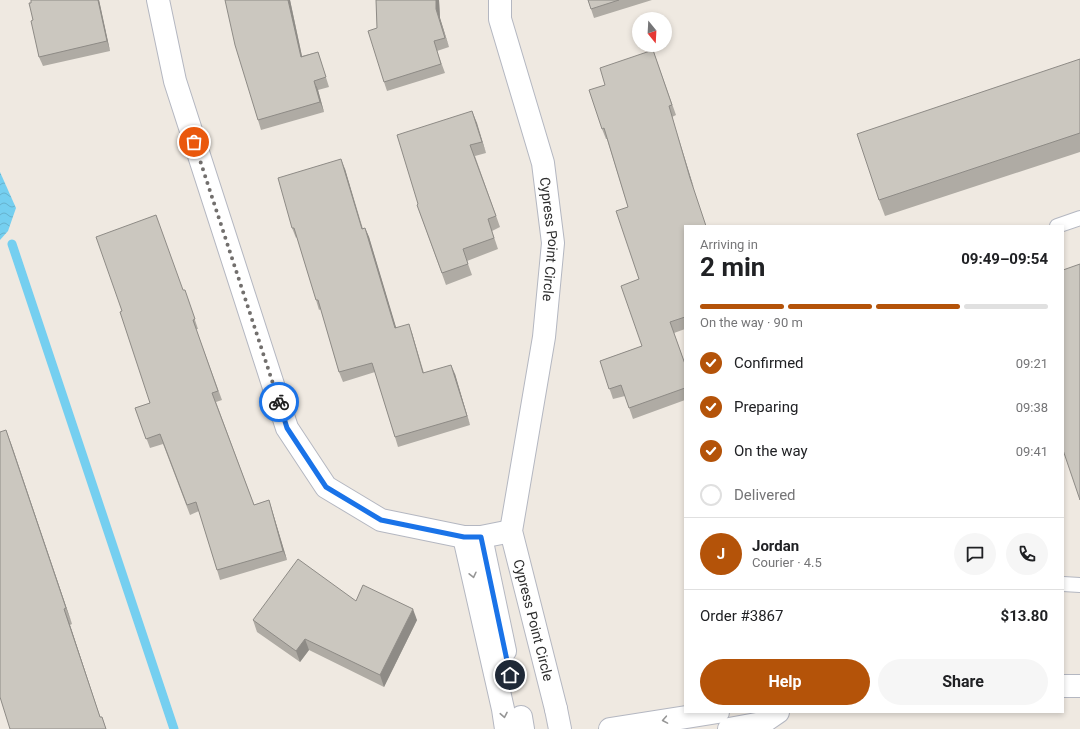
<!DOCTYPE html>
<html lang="en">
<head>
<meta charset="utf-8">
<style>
  :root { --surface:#fff; --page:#f6f6f6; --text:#202124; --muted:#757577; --line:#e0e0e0; --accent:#b45309 }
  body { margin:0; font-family:Roboto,sans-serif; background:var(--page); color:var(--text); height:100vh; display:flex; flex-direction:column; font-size:15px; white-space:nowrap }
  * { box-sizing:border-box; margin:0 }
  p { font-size:13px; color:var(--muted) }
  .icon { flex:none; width:22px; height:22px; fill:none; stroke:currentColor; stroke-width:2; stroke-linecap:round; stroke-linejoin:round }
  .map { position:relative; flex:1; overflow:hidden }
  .drawer { position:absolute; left:684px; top:225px; width:380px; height:488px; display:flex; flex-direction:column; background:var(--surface); border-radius:0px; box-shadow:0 2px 6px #0003 }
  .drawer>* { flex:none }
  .needle { width:26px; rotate:162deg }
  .buttons { position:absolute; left:632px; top:12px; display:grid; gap:8px }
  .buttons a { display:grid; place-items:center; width:40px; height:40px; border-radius:50%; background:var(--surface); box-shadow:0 2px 6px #0003; font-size:20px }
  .pin { position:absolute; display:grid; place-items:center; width:34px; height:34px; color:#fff; margin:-17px; border:2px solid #fff; border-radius:50%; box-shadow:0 1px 4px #0007 }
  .courier { position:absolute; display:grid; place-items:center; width:40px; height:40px; margin:-20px; border:3px solid #1a73e8; border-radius:50%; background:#fff; color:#222; box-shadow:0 1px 5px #0007 }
  .head em { font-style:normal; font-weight:700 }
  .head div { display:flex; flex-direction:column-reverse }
  .head { display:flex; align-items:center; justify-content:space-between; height:68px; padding:0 16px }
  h1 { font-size:26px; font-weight:700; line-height:30px }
  .bar { display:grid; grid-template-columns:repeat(4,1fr); gap:6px 4px; align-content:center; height:48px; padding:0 16px }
  .bar i { height:5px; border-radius:3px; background:var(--line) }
  .bar .selected { background:var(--accent) }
  .bar p { grid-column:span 4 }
  .line { display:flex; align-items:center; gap:10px; padding:0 16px; border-top:1px solid var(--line) }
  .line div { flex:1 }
  .round { display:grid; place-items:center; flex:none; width:42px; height:42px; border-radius:21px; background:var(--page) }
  ol { padding:0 16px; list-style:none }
  li { display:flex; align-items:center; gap:12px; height:44px }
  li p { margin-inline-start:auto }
  li .icon { padding:4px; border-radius:50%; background:var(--accent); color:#fff; stroke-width:4 }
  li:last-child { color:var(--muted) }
  li i { width:22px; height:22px; border:2px solid var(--line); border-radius:50% }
  .cta { display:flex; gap:8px; margin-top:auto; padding:8px 16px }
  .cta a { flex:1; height:46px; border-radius:24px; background:var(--accent); color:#fff; font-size:16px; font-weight:700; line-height:46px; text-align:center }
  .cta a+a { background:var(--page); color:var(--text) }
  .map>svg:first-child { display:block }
  .water { fill:url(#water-waves) }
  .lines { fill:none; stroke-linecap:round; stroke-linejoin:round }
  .stream { stroke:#75cff0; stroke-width:9 }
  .service-casing { stroke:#b4b7c1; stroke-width:16 }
  .minor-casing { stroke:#b4b7c1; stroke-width:24 }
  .tertiary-casing { stroke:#b4b7c1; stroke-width:24 }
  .service { stroke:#fff; stroke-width:14 }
  .minor { stroke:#fff; stroke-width:22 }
  .tertiary { stroke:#fff; stroke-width:22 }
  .wall { fill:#afaba4 }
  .shaded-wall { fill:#8e8b86 }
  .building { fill:#cbc7bf; stroke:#8e8b86 }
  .oneway { stroke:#969696 }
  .done { stroke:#726f6d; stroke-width:4; stroke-dasharray:0 7.2 }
  .route { stroke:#1a73e8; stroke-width:5 }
  .labels { text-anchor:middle; stroke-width:3; stroke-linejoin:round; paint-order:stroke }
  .street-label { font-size:14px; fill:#2e2e2e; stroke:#fff }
</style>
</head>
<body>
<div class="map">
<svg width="1080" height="729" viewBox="0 0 1080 729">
  <defs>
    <pattern id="water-waves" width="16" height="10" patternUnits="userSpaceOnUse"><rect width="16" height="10" fill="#75cff0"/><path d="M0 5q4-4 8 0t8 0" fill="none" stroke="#66b2ce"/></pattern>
  </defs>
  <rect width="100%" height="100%" fill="#efe9e1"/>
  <!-- water -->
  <polygon class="water" points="0,172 16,208 8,231 0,240"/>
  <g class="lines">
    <!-- stream -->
    <polyline class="stream" points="12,244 174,729"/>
    <!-- service casing -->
    <g class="service-casing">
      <g id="service">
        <polyline points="1057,226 1080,218"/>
        <polyline points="1063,584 1080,585"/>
      </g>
    </g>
    <!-- minor casing -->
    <g class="minor-casing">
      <g id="minor">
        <polyline points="158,0 175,81 287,428 326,487 381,520 464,537 481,537 511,531"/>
        <path id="s1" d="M500 0V19L543 163 553 243 544 337 511 531 556 709"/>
        <polyline points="464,537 503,709 506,729"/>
        <polyline points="481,537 505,651"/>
      </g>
    </g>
    <!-- tertiary casing -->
    <g class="tertiary-casing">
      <g id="tertiary">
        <polyline points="1063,686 1080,686"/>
        <polyline points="556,709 560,729"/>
        <polyline points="521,717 523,729"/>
        <polyline points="610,729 718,712"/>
        <polyline points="729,729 762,723 778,712"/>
      </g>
    </g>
    <!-- service -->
    <use href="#service" class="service"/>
    <!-- minor -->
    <use href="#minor" class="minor"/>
    <!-- tertiary -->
    <use href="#tertiary" class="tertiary"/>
  </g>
  <!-- wall -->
  <g class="wall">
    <polygon points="31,0 99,0 110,51 43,66 39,57 33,20"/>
    <polygon points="225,0 290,0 302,56 318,52 329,87 318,90 324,112 261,130 258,120"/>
    <polygon points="376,0 439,0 440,18 449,47 437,51 445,73 387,91 384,82 377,28"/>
    <polygon points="588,0 652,0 594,18"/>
    <polygon points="653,50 676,115 672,117 685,226 685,329 674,333 685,364 685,400 633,419 625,396 613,399 600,361 642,346 639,279 628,207 607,139 606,139 602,129 605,85"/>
    <polygon points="1080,59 1080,152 885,216 879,200"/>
    <polygon points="472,111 486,153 475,156 500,227 492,231 498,249 467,261 472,275 446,285 417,205 418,204"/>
    <polygon points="345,169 363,229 365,228 369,237 396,328 412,333 424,373 455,374 470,425 398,447 395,437 375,372 343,382 339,372 321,309 319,310 316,300 297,237 296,238 292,228"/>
    <polygon points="183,290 188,299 198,329 196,329 222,400 216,402 254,505 269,500 287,560 220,580 217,570 199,511 190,515 163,444 150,448 135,408 150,403"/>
    <polygon points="6,430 72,624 70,625 100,717 102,717 106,729 10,729"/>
    <polygon points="356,601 417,620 384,687 309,650 300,662 257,632 253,620"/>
  </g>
  <!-- shaded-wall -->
  <g class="shaded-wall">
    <polygon points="98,0 99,0 110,51 107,41"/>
    <polygon points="288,0 290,0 304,66 301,57"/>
    <polygon points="436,0 439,0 440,18 449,47 436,9"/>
    <polygon points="314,81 318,90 324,112 320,102"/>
    <polygon points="669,106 672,117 694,188 690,178"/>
    <polygon points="472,111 477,123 486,153 482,142"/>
    <polygon points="341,159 345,169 365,238 362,229"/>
    <polygon points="365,228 369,237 399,337 395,328"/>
    <polygon points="409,324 412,333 426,383 423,373"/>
    <polygon points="451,365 455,374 470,425 467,416"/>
    <polygon points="6,430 12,446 72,624 66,608"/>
    <polygon points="269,500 287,560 283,551"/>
    <polygon points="64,609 70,625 104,729"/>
    <polygon points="413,609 417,620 384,687 380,675"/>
    <polygon points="305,639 309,650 300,662 296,651"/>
  </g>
  <!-- building -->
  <g class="building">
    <polygon points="31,0 98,0 107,41 39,57 31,21 33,20 29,3 31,3"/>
    <polygon points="225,0 288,0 301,57 318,52 326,77 314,81 320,102 258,120 235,45"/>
    <polygon points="376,0 436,0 436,9 445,38 434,41 441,64 384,82 368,31 377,28"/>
    <polygon points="588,0 619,0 591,9"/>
    <polygon points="653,50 672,105 669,106 690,178 706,226 685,226 685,317 670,322 685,364 685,388 629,408 621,385 609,389 600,361 642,346 621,286 639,279 616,211 628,207 604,128 602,129 589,90 605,85 600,68"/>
    <polygon points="1080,59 1080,133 879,200 857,134"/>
    <polygon points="472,111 482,142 470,145 496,216 488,219 494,238 463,249 468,264 442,273 417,205 418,204 397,135"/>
    <polygon points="341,159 362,229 365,228 395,328 409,324 423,373 451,365 467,416 395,437 372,363 339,372 318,300 316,300 294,228 292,228 278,178"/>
    <polygon points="156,215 183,290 185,290 195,319 193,320 218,391 212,393 254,505 269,500 283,551 217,570 196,502 187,505 160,434 146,439 135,408 150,403 120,312 122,311 96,237"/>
    <polygon points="1080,264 1080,500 1063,450 1063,270"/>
    <polygon points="6,430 66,608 64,609 100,717 102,717 106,729 10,729 0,697 0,432"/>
    <polygon points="298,559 356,601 363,585 413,609 380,675 305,639 296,651 253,620"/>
  </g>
  <!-- one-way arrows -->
  <defs><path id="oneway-chevron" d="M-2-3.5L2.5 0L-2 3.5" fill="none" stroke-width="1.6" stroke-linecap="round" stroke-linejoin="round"/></defs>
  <g class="oneway">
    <use href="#oneway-chevron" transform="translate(473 575) rotate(77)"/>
    <use href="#oneway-chevron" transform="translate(504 715) rotate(79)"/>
    <use href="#oneway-chevron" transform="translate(665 720) rotate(170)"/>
  </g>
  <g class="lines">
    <!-- done -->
    <polyline class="done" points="194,142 279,402"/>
    <!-- route -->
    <polyline class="route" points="279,402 287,428 326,487 381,520 464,537 481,537 510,675"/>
  </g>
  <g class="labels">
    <!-- street labels -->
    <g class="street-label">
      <text dy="5" stroke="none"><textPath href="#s1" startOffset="246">Cypress Point Circle</textPath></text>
      <text dy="5" stroke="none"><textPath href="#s1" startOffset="633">Cypress Point Circle</textPath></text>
    </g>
  </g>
</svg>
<div class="buttons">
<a><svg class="needle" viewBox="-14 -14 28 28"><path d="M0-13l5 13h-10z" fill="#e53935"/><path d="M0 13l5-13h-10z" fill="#757577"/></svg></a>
</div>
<div class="pin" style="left:194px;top:142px;background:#ea580c"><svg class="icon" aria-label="bag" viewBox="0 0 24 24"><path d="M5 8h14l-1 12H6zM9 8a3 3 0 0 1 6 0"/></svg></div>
<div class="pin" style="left:510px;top:675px;background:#1f2937"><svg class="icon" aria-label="home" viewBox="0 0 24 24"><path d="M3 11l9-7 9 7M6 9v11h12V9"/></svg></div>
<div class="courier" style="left:279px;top:402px"><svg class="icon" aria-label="bike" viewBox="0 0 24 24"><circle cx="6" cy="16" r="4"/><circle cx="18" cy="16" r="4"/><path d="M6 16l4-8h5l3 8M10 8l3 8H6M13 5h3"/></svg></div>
<section class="drawer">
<div class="head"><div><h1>2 min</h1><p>Arriving in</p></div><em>09:49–09:54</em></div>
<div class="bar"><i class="selected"></i><i class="selected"></i><i class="selected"></i><i></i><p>On the way · 90 m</p></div>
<ol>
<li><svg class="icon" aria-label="check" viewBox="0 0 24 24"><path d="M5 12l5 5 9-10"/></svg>Confirmed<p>09:21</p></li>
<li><svg class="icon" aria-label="check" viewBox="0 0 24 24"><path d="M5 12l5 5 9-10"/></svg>Preparing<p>09:38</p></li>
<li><svg class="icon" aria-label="check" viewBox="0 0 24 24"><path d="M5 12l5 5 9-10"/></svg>On the way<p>09:41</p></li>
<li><i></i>Delivered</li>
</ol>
<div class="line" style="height:72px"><b class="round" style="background:var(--accent);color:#fff">J</b><div><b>Jordan</b><p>Courier · 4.5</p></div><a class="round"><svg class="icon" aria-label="chat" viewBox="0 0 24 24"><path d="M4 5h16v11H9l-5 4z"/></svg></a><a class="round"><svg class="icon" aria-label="phone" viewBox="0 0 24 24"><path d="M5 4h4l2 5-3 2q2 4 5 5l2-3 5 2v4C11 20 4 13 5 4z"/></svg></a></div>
<div class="line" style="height:52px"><div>Order #3867</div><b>$13.80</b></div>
<div class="cta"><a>Help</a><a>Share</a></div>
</section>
</div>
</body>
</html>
